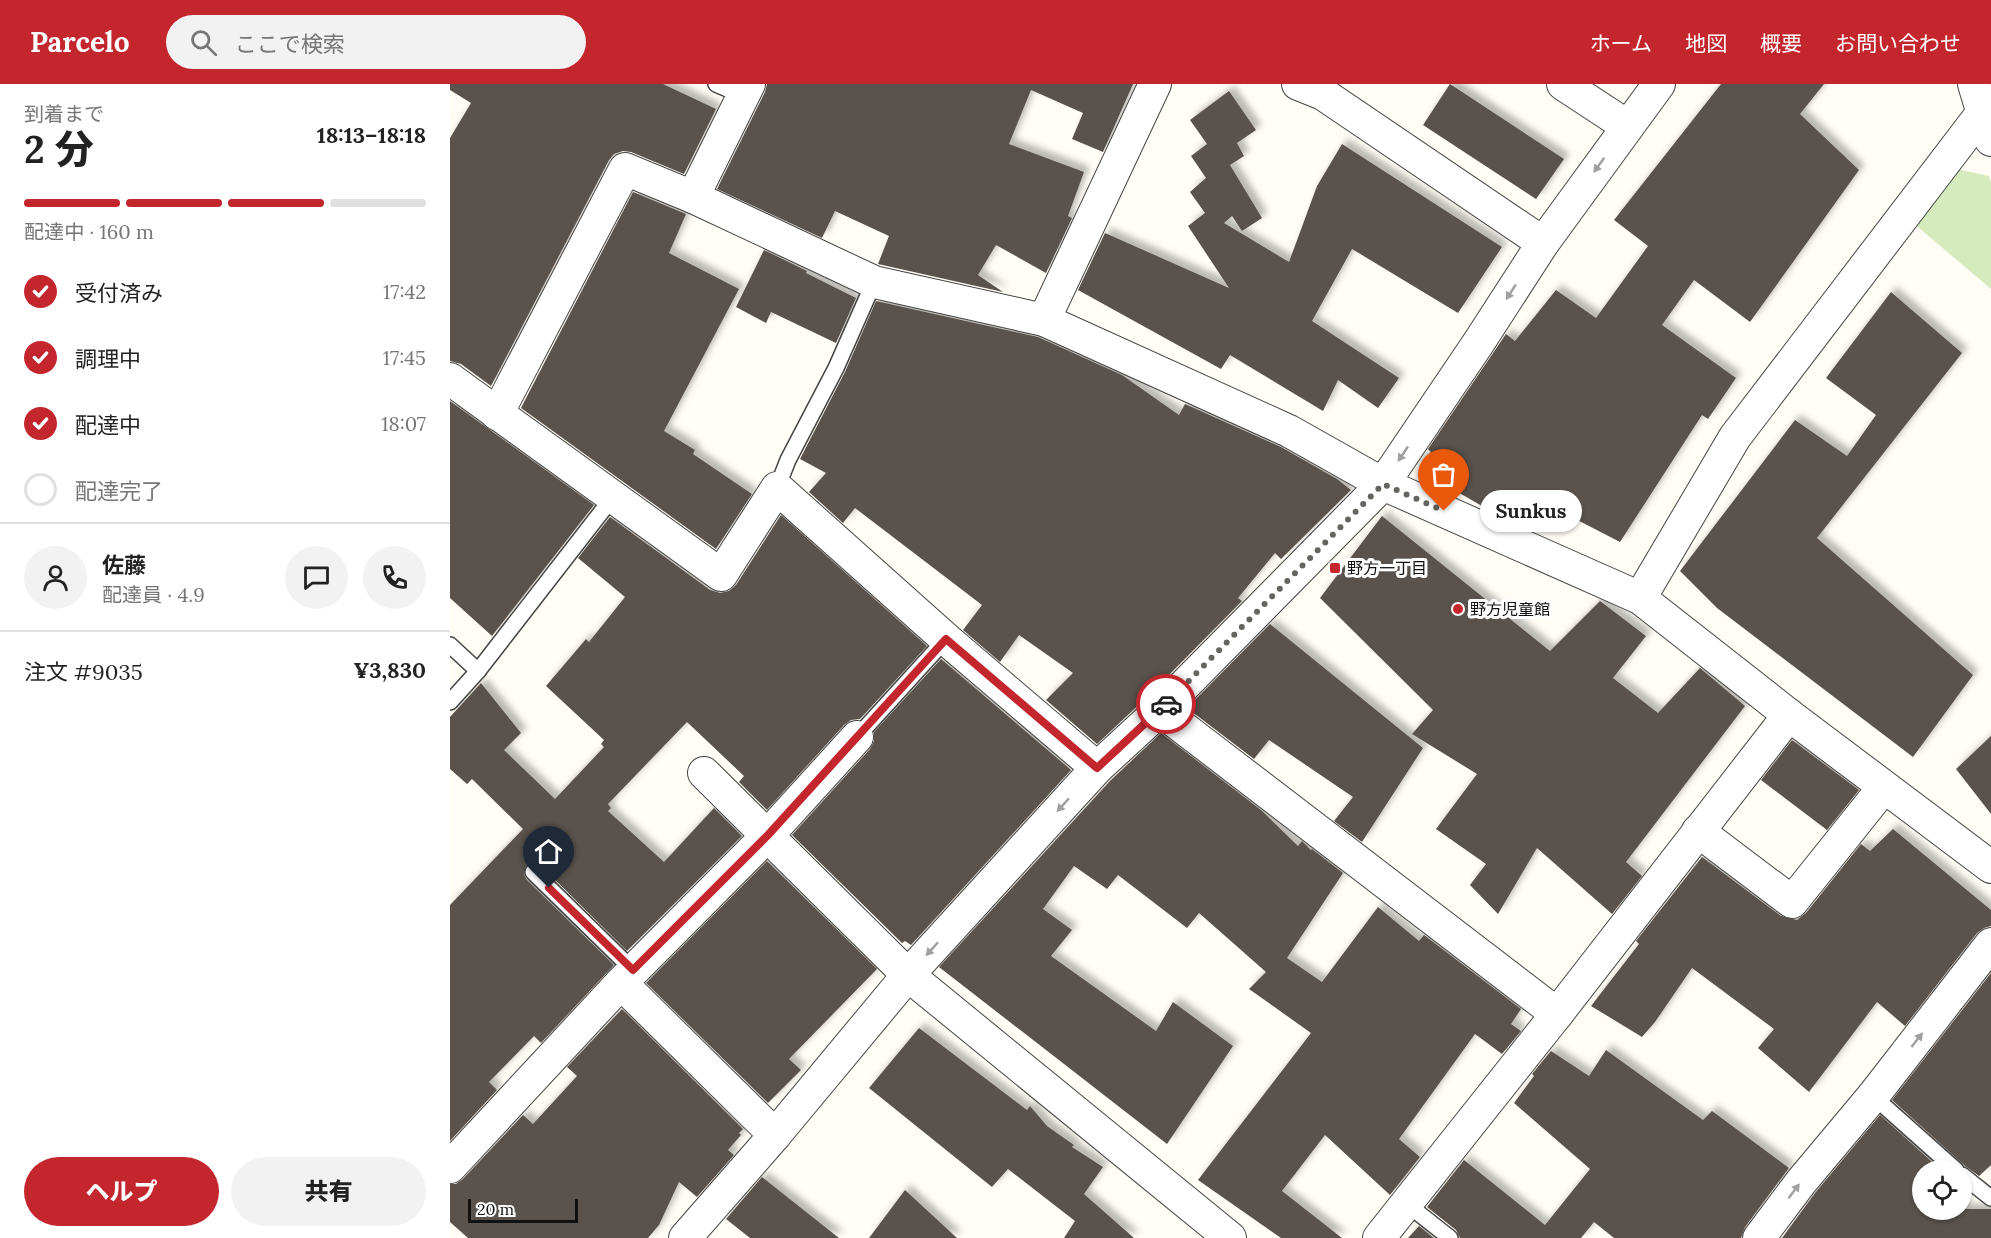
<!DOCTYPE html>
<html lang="ja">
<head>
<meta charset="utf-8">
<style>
  :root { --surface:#fff; --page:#f2f2f2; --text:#222; --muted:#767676; --line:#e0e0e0; --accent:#c4262e }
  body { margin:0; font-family:Lora,"Noto Sans JP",serif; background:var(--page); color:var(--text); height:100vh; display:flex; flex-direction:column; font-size:22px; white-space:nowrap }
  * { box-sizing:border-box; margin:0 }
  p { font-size:20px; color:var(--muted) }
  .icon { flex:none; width:33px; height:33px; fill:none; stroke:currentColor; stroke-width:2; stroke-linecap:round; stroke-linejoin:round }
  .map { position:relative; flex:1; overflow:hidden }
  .sheet { display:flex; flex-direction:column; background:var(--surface); width:450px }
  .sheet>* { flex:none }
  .tools { position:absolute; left:1462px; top:1076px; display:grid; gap:12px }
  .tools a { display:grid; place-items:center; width:60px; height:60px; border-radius:50%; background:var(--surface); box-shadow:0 2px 4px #0004; font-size:30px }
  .scale { position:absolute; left:18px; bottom:15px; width:110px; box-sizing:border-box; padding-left:6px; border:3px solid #111; border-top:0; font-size:16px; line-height:21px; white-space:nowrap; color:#111; -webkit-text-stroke:4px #fff; paint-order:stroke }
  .pin { position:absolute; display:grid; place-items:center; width:51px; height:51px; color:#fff; margin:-62px -26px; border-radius:50% 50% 50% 0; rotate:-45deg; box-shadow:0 0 6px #0007 }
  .pin .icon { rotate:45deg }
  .courier { position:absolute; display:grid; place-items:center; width:60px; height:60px; margin:-30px; border:4px solid #c4262e; border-radius:50%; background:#fff; color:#222; box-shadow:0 2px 8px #0007 }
  .bubble { position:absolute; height:42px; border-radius:21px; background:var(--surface); box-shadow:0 2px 4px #0004; font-size:20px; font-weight:800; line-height:42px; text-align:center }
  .head em { font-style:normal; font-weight:800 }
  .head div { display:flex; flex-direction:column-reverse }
  .head { display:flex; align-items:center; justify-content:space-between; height:102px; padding:0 24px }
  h1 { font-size:39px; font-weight:800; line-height:45px }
  .bar { display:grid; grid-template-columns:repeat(4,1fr); gap:9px 6px; align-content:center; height:72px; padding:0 24px }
  .bar i { height:8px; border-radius:4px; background:var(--line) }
  .bar .selected { background:var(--accent) }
  .bar p { grid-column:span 4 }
  .line { display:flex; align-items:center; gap:15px; padding:0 24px; border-top:2px solid var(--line) }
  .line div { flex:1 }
  .round { display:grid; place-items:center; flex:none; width:63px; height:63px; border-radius:32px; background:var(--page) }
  ol { padding:0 24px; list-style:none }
  li { display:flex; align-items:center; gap:18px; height:66px }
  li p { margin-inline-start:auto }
  li .icon { padding:6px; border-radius:50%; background:var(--accent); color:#fff; stroke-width:4 }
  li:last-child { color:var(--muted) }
  li i { width:33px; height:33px; border:3px solid var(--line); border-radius:50% }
  .cta { display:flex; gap:12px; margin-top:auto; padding:12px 24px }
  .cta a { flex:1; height:69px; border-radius:36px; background:var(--accent); color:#fff; font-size:24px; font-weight:800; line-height:69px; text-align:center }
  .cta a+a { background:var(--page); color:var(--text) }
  header { display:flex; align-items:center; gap:36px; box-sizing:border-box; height:84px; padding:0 30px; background:var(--accent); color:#fff }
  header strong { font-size:28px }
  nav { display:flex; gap:33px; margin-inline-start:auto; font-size:21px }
  .search { width:420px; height:54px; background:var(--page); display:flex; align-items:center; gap:15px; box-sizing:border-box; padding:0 21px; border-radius:33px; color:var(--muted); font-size:22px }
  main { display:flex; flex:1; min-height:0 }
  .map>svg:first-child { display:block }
  .green { fill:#d5ebbd }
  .building { fill:#5a524d; filter:url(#shadow) }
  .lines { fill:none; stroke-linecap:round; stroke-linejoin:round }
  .lane-casing { stroke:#444; stroke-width:18 }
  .street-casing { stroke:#444; stroke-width:34 }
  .lane { stroke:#fff; stroke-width:15 }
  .street { stroke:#fff; stroke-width:32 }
  .oneway { fill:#a0a0a0 }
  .done { stroke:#646461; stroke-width:6; stroke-dasharray:0 10.8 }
  .route { stroke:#c4262e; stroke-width:8 }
  .poi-dot { fill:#c4262e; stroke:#fff; stroke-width:2 }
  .labels { text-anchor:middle; stroke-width:6; stroke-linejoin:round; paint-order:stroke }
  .poi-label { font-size:16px; fill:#111; stroke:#fff; text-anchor:start }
</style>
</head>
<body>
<header>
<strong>Parcelo</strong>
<div class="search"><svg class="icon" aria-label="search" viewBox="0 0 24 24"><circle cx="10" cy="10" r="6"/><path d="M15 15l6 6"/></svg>ここで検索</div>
<nav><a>ホーム</a><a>地図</a><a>概要</a><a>お問い合わせ</a></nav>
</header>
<main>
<section class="sheet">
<div class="head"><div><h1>2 分</h1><p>到着まで</p></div><em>18:13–18:18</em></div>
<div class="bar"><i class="selected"></i><i class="selected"></i><i class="selected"></i><i></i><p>配達中 · 160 m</p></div>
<ol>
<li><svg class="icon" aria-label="check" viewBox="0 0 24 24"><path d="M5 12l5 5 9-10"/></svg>受付済み<p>17:42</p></li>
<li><svg class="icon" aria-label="check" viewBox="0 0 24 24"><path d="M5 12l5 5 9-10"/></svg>調理中<p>17:45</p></li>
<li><svg class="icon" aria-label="check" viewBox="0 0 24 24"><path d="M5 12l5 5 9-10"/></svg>配達中<p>18:07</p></li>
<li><i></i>配達完了</li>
</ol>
<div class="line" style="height:108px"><a class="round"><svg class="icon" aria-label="person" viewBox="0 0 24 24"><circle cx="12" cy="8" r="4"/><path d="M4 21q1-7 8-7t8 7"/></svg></a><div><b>佐藤</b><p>配達員 · 4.9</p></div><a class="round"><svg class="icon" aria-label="chat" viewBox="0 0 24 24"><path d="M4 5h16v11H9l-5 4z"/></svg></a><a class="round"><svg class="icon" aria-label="phone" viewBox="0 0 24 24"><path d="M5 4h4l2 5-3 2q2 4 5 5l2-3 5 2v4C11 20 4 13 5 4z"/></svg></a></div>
<div class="line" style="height:78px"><div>注文 #9035</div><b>¥3,830</b></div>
<div class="cta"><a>ヘルプ</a><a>共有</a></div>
</section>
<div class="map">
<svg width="1541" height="1154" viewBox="0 0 1541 1154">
  <defs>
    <filter id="shadow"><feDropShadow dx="5.5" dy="-5.5" stdDeviation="3" flood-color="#0004"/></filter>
  </defs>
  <rect width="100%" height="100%" fill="#fffdf5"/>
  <!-- green -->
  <polygon class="green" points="1503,84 1539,92 1541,99 1541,205 1462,138"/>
  <!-- building -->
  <g class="building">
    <polygon points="0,0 213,0 266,25 234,90 181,68 173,67 164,70 159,76 41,302 11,280 0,277 0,54 21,19 0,6"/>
    <polygon points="317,0 683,0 653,68 622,55 633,29 581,6 559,60 634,88 618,132 622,134 596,189 546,161 528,191 553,208 428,180 439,152 385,127 372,154 267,105 315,8"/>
    <polygon points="1000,0 1114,75 1086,115 973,41"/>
    <polygon points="1271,0 1374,0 1350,30 1409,86 1300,238 1244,196 1212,241 1286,294 1258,335 1252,331 1170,458 1108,426 1097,445 1051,417 1044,429 980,392 970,382 981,368 978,365 1056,250 1065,257 1106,206 1146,234 1198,162 1164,136"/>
    <polygon points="779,7 806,46 787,59 794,72 780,81 812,134 792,147 782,132 774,139 839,178 867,102 892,60 1052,163 1008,229 902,165 862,237 949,294 928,324 888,296 873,327 780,271 771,285 628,206 655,149 779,204 738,142 755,129 740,108 756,94 741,72 757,60 740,36"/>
    <polygon points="183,108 236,130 219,169 289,205 214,347 245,366 243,370 302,410 266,465 71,324"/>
    <polygon points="314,166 357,187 356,189 406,214 386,259 321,228 316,239 286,223"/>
    <polygon points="1441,208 1512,269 1367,454 1523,591 1463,673 1267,524 1230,487 1345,336 1397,372 1426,331 1376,294"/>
    <polygon points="426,217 588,253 672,291 729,331 735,320 831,363 887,395 901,406 831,475 825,469 788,514 792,517 697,613 647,660 596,616 623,589 569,551 550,578 513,546 532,521 405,424 393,439 359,408 376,389 350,375 395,288"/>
    <polygon points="0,317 144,421 42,552 0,514"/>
    <polygon points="331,431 477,562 410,635 401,636 394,641 317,726 289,698 294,692 237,638 158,720 161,724 158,727 214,778 264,724 292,752 177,867 90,781 81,779 76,782 74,790 76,795 164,881 91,959 84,952 39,998 47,1006 0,1057 0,821 73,745 22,695 17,700 0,685 0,633 31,599 71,649 54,666 105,715 154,663 151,660 154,656 96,602 136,555 139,558 175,513 128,474 160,433 260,506 270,509 279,507 286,501"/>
    <polygon points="932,432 1100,567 1150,517 1196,552 1163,594 1208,629 1250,584 1295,622 1176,778 1192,792 1162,830 1087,764 1048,830 1020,801 1036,780 986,745 1027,690 962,650 983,626 870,514"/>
    <polygon points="820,540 973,664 912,758 884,737 903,713 819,656 804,675 737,624"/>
    <polygon points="491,575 621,686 461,861 455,857 452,859 342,751 420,665 424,657 424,648"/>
    <polygon points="711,649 811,726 848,762 852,757 861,766 862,765 893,789 837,874 872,898 928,823 969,857 974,851 1071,925 1061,940 1071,947 1052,970 1025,950 949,1055 970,1073 940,1111 875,1051 832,1107 892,1154 831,1154 748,1096 861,949 799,905 816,888 749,829 737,844 668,791 657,805 624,782 593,825 622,846 601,872 706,947 723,918 783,962 717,1060 489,883 660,697"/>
    <polygon points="1541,652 1541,730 1506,685"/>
    <polygon points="1342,656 1409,706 1377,746 1311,696"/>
    <polygon points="1443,745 1541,826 1541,842 1534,844 1527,849 1455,942 1427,918 1359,1008 1308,964 1324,945 1242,884 1205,938 1192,953 1141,922 1189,860 1186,857 1252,773 1331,832 1347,836 1356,829 1411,760 1420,767"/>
    <polygon points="317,777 427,885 339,975 351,986 318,1019 196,899"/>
    <polygon points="1541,889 1541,1081 1529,1092 1515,1082 1442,1016"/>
    <polygon points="172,925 293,1045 289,1049 291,1051 278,1066 284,1071 247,1113 229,1098 209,1141 198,1154 18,1154 0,1138 0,1100 6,1100 13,1095 73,1031 83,1040 127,992 117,983"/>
    <polygon points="469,944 577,1026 580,1022 597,1042 624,1061 622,1063 653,1083 634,1110 684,1154 614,1154 625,1137 558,1085 542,1103 419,1004"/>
    <polygon points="1156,966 1253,1036 1262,1027 1339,1084 1295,1143 1291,1154 1164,1154 1144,1138 1131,1154 1010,1154 1006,1146 977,1123 1014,1076 1095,1141 1140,1085 1064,1019 1084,992 1082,990 1101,967 1139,992"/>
    <polygon points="1430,1031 1491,1086 1473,1086 1473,1125 1541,1125 1541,1154 1332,1154 1365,1109"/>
    <polygon points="312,1093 389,1154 300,1154 276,1135"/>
    <polygon points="455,1106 507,1154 419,1154"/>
    <polygon points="969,1142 984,1154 958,1154"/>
  </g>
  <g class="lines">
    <!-- lane casing -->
    <g class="lane-casing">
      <g id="lane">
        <polyline points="266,0 294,12"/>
        <polyline points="327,404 338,376 386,284 424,198"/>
        <polyline points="0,561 28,587"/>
        <polyline points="0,618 28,587 163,413"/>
        <polyline points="407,653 496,555"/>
        <polyline points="83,788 183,886"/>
        <polyline points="1423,1012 1506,1086"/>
        <polyline points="1512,1091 1541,1114"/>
        <polyline points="957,1120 1000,1154"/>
      </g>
    </g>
    <!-- street casing -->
    <g class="street-casing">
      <g id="street">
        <polyline points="848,0 873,10 1093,159"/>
        <polyline points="1113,0 1177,42"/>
        <polyline points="1524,0 1541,56"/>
        <polyline points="243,113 299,0"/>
        <polyline points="594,236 705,0"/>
        <polyline points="0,295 271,491 327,404 496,555 647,684"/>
        <polyline points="47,330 175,85 243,113 424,198 594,236 839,347 933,400 1190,514 1339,631 1541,783"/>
        <polyline points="1190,514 1285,353 1533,28"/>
        <polyline points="710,626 1107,930"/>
        <polyline points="254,689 458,891 780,1154"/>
        <polyline points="1248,747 1342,818 1434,703"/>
        <polyline points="171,899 325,1051"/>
        <polyline points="0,1083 171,899 318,751 407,653"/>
        <polyline points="235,1154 325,1051 458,891 647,684 710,626 933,400 1029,258 1093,159 1209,0"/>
        <polyline points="929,1154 1107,930 1339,631"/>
        <polyline points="1309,1154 1351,1098 1423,1012 1541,860"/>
      </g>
    </g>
    <!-- lane -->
    <use href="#lane" class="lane"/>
    <!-- street -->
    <use href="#street" class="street"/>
  </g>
  <!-- one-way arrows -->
  <defs><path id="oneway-solid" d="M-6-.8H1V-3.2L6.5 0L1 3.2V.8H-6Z" transform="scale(1.5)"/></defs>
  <g class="oneway">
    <use href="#oneway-solid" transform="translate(1149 81) rotate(126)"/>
    <use href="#oneway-solid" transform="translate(1061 208) rotate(123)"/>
    <use href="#oneway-solid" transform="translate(953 370) rotate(124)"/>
    <use href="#oneway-solid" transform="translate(613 721) rotate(132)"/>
    <use href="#oneway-solid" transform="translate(482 865) rotate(132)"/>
    <use href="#oneway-solid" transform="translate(1467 956) rotate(-52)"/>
    <use href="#oneway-solid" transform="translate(1344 1107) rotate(-53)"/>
  </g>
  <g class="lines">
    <!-- done -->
    <polyline class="done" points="716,620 933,400 994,427"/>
    <!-- route -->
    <polyline class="route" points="99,804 183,886 318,751 496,555 647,684 716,620"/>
  </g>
  <!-- markers -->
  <g class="poi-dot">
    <rect x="879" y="478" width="12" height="12" rx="3"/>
    <circle cx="1008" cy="525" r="6"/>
  </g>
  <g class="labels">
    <!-- poi labels -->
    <g class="poi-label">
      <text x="897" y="490">野方一丁目</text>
      <text x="1020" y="531">野方児童館</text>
    </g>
  </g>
</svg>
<div class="tools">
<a><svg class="icon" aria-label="locate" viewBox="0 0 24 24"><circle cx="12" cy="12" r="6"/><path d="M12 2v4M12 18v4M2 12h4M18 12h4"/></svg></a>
</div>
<div class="scale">20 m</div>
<div class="pin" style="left:994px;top:427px;background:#ea580c"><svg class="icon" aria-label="bag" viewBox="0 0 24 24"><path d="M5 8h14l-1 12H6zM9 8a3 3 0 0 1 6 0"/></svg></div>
<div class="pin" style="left:99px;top:804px;background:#1f2937"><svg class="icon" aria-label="home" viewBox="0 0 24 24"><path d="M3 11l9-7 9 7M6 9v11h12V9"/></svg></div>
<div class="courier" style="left:716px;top:620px"><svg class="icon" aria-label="car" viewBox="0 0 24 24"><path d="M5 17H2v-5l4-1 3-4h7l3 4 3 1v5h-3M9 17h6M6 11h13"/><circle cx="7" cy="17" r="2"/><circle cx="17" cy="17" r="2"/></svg></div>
<div class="bubble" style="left:1030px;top:406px;width:102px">Sunkus</div>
</div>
</main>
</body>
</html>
